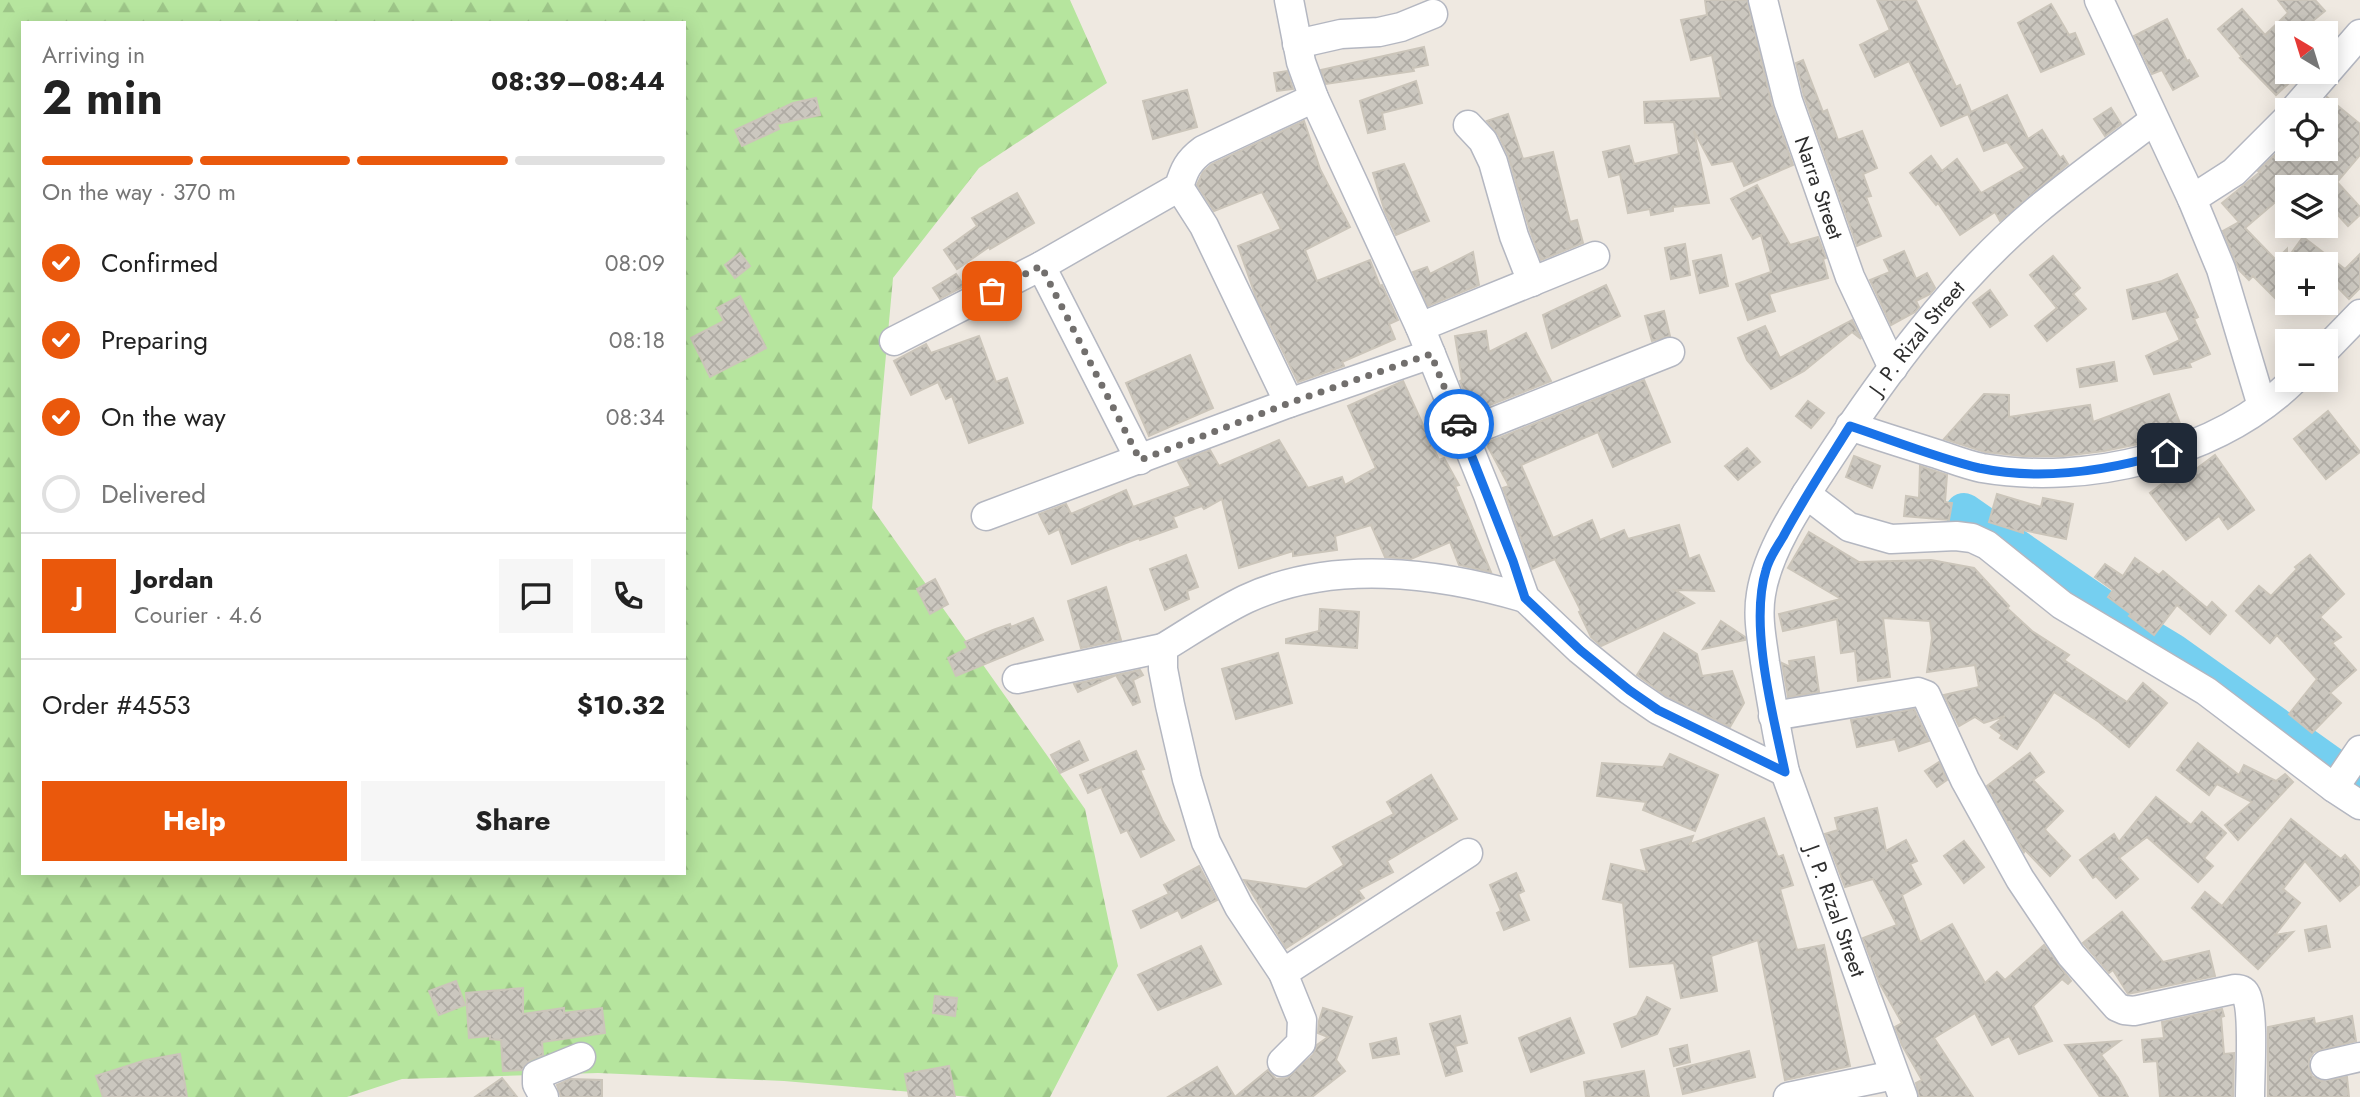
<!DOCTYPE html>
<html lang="en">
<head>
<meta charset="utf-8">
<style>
  :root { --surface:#fff; --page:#f6f6f6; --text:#222; --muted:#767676; --line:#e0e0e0; --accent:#ea580c }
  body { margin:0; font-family:Jost,sans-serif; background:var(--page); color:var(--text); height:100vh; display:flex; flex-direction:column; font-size:26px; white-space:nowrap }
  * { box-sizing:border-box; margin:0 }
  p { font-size:23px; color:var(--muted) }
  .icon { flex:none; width:38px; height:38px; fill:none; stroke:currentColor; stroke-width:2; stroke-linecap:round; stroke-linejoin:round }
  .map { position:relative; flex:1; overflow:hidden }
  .details { position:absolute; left:21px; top:21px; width:665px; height:854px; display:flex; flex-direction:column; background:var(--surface); border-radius:0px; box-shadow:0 4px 18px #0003 }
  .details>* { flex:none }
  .needle { width:46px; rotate:322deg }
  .fabs { position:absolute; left:2275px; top:21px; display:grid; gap:14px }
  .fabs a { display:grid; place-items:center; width:63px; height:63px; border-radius:0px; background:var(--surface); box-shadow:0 4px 18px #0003; font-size:35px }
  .pin { position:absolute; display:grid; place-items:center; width:60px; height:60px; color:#fff; margin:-30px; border-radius:14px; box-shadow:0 4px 10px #0006 }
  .courier { position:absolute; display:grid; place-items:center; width:70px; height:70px; margin:-35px; border:5px solid #1a73e8; border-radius:50%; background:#fff; color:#222; box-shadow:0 2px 9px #0007 }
  .summary em { font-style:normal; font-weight:700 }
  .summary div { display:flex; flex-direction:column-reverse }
  .summary { display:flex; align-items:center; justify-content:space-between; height:119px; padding:0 21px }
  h1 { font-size:46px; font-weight:700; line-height:52px }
  .bar { display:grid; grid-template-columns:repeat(4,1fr); gap:10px 7px; align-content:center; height:84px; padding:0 21px }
  .bar i { height:9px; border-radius:5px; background:var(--line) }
  .bar .selected { background:var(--accent) }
  .bar p { grid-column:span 4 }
  .line { display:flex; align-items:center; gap:18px; padding:0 21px; border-top:2px solid var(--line) }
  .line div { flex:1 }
  .round { display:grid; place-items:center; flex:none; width:74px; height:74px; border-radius:0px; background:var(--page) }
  ol { padding:0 21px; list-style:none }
  li { display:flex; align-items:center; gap:21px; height:77px }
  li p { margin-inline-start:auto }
  li .icon { padding:7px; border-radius:50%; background:var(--accent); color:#fff; stroke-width:4 }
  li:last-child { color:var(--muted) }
  li i { width:38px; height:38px; border:4px solid var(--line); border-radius:50% }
  .cta { display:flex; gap:14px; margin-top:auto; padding:14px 21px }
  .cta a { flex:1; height:80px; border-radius:0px; background:var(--accent); color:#fff; font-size:28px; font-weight:700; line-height:80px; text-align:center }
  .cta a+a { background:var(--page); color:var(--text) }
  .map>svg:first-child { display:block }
  .forest { fill:url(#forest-firs); fill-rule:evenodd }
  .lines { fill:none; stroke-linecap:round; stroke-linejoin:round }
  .river { stroke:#75cff0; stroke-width:38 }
  .building { fill:url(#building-cross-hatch); stroke:#cbc5ba; stroke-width:2 }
  .minor-casing { stroke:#b4b7c1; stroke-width:31 }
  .minor { stroke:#fff; stroke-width:28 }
  .done { stroke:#726f6d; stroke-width:7; stroke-dasharray:0 12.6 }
  .route { stroke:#1a73e8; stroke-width:9 }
  .labels { text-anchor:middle; stroke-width:5; stroke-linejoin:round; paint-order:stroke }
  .street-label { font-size:21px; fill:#2e2e2e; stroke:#fff }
</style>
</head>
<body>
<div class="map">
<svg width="2360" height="1097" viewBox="0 0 2360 1097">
  <defs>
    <pattern id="forest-firs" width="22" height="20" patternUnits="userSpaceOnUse" patternTransform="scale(1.75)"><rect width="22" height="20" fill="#b6e59e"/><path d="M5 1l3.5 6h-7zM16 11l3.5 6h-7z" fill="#9dc588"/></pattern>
    <pattern id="building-cross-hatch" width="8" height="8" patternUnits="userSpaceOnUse" patternTransform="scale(1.75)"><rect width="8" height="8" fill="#cbc7bf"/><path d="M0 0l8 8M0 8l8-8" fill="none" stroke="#afaba4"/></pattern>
  </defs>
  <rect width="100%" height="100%" fill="#efe9e1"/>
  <!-- forest -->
  <path class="forest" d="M0 0H1070L1107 83 979 168 893 278 872 508 1085 809 1118 966 1050 1097H970L784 1081 598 1073 402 1079 347 1097H0ZM23 23H684V873H23Z"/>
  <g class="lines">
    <!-- river -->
    <polyline class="river" points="1964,512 2129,626 2172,652 2360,786"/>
  </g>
  <!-- building -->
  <g class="building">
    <polygon points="1705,0 1747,0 1772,105 1793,165 1744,186 1733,161 1712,165 1694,131 1709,203 1673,207 1673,211 1651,215 1650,209 1628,213 1620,174 1609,177 1603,152 1629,146 1634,164 1679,154 1674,122 1645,123 1644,102 1721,98 1712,55 1691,60 1681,20 1707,15"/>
    <polygon points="1877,0 1916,0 1956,87 1960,85 1971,112 2007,95 2028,139 2042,130 2060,158 2063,156 2068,164 2000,221 1995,212 1960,235 1938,203 1936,205 1910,173 1931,156 1942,171 1957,159 1981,193 2025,168 2007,142 1984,151 1968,114 1941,126 1909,61 1875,77 1860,45 1890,30"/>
    <polygon points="2278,0 2315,0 2325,11 2298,33 2287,33 2287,72 2301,72 2276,95 2240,58 2242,57 2218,29 2242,9 2265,35 2288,13"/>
    <polygon points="2051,4 2069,35 2075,33 2084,54 2041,72 2018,23"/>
    <polygon points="2167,19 2187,61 2189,60 2198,76 2173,90 2162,70 2152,74 2134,36"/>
    <polygon points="1424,47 1428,65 1413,68 1414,71 1326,84 1321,70"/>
    <polygon points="1803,60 1823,112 1827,110 1838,140 1862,131 1877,168 1863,174 1871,196 1866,197 1881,236 1857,246 1804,96 1796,63"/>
    <polygon points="1287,71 1293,89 1277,91 1274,73"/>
    <polygon points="1416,81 1422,103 1382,113 1385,129 1368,133 1360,101"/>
    <polygon points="1187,90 1197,127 1153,139 1143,101"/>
    <polygon points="2327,97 2360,124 2360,155 2337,182 2360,207 2360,215 2348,226 2326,202 2326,187 2287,187 2287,192 2245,228 2276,260 2287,249 2287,259 2303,237 2345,269 2360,254 2360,288 2349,299 2326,275 2326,264 2287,264 2287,288 2276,299 2253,276 2249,280 2239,270 2223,231 2239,222 2222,203 2260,172 2258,171 2284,146 2289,150 2326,149"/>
    <polygon points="816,98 820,115 777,124 779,129 742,146 735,130 793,103"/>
    <polygon points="2111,108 2121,124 2105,136 2094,119"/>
    <polygon points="1508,114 1523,159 1553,152 1570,222 1577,220 1583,243 1541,260 1530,231 1508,155 1498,134 1487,121"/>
    <polygon points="1304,121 1320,169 1350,227 1305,250 1317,281 1370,260 1380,286 1382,285 1398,320 1389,324 1395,339 1342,362 1344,366 1298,382 1256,297 1238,246 1281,229 1262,192 1214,211 1197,185 1203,172 1212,164"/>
    <polygon points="1404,164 1429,221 1396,235 1385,212 1373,173"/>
    <polygon points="1757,185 1790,245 1818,237 1826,258 1823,259 1828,278 1769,294 1775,311 1748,320 1736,284 1771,272 1761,235 1753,239 1731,199"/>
    <polygon points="1017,193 1034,223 990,249 989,247 957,269 944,250 977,226 972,218"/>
    <polygon points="1685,244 1690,275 1671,279 1665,248"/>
    <polygon points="1904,251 1916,279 1927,273 1935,288 1930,294 1916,301 1919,307 1915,312 1891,325 1870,280 1890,272 1884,260"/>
    <polygon points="1473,252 1479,285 1428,306 1413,272 1427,267 1430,274"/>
    <polygon points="740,253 750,266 735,278 725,265"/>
    <polygon points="1721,255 1728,286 1700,293 1693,261"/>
    <polygon points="2053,256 2080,288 2073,294 2086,309 2047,341 2035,326 2057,308 2030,275"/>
    <polygon points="956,274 964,286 940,299 933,288"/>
    <polygon points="2177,274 2198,317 2194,319 2210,354 2189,363 2191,367 2154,374 2146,356 2180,340 2166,311 2133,319 2127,290 2162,281"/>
    <polygon points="1606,285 1620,316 1552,348 1543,315"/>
    <polygon points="1990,290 2007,315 1990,327 1973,303"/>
    <polygon points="740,296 766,348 710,377 691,338 724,321 717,308"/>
    <polygon points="1664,311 1670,336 1652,341 1645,316"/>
    <polygon points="1852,320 1861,339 1852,332 1804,371 1771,389 1747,360 1738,338 1765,326 1780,358"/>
    <polygon points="1486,331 1489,352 1526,333 1551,381 1472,412 1460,381 1462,380 1455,336"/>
    <polygon points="979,336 996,382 1007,378 1023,423 969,443 952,396 946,399 938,382 911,395 894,361 926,344 931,353"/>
    <polygon points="1190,355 1213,408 1149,436 1126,383"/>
    <polygon points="2114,362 2117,381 2080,387 2077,369"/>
    <polygon points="1644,380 1670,442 1613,467 1598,432 1521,465 1553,538 1592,520 1600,540 1624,530 1628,539 1679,525 1689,559 1699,555 1714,591 1675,590 1694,603 1601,646 1591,637 1579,612 1581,611 1555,559 1532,569 1503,488 1509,486 1486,443"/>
    <polygon points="1403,381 1439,460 1444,458 1459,485 1455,486 1491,572 1459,565 1450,542 1411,559 1385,557 1371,525 1335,536 1337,550 1293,556 1293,551 1239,568 1222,499 1204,509 1202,506 1173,517 1177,527 1140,540 1139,538 1072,564 1059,529 1049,534 1039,514 1066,504 1071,514 1126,490 1133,507 1191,486 1178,462 1210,450 1219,466 1279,440 1308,488 1342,477 1345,485 1376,468 1348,406"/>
    <polygon points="1984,394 2009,395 2009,417 2090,405 2093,422 2169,394 2182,429 2143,443 2104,451 2063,456 2023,456 1985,452 1944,439"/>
    <polygon points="1808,401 1824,413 1811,428 1796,416"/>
    <polygon points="2328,411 2360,452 2326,479 2294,439"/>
    <polygon points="1747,448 1760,462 1738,480 1725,466"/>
    <polygon points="2215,455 2254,510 2228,529 2219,516 2186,540 2150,493 2179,471 2184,478"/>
    <polygon points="1854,456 1880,466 1872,488 1846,477"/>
    <polygon points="1920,466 1947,475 1945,502 1952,503 1949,520 1904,516 1906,496 1919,498"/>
    <polygon points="1997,494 2041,507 2043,498 2073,504 2066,539 2023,530 2023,533 1989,522"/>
    <polygon points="1809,532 1859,562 1931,560 1974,568 2009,606 2007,608 2032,631 2069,655 2064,660 2127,702 2143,683 2167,703 2129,747 2099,722 2054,692 2017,749 2000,738 2002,735 1991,727 2005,716 1984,723 1975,717 1959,726 1944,695 1979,687 1975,665 1927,672 1932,638 1930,621 1883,618 1890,677 1858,681 1855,651 1841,653 1837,619 1783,631 1779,614 1841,599 1788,568"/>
    <polygon points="1186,555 1198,587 1187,591 1189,599 1165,610 1150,569"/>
    <polygon points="2310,555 2344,594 2320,617 2341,637 2332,643 2356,670 2330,693 2341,703 2312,733 2289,714 2317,679 2277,635 2270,643 2236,611 2259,586 2271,596 2297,569 2295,567"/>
    <polygon points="2135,558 2159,575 2163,571 2207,608 2212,602 2226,615 2210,634 2177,605 2154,635 2129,616 2131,614 2108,597 2113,590 2095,577 2105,564 2123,576"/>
    <polygon points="935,579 948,604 930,614 917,589"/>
    <polygon points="1106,587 1121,640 1081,648 1068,601"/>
    <polygon points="1320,609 1359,612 1357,648 1286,643 1286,639 1319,631"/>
    <polygon points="1033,618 1043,640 956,676 948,658 968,648 965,642 993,630 1010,624 1011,627"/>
    <polygon points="1721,621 1745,637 1745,640 1703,649"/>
    <polygon points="1664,633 1697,654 1702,676 1732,671 1744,703 1730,727 1666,696 1637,675"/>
    <polygon points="1278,653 1292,703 1236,719 1222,669"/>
    <polygon points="1814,657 1819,692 1788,697 1782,663 1790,667 1789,661"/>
    <polygon points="1140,670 1143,675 1133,680 1140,702 1133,705 1116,675 1078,692 1074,684"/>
    <polygon points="1914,709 1929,741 1899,751 1895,739 1857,747 1851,720"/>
    <polygon points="1079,741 1088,760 1060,773 1051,755"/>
    <polygon points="2198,743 2239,775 2244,765 2276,781 2285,774 2293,782 2238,840 2225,825 2252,802 2217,784 2209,795 2177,770"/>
    <polygon points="1136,751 1144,769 1140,770 1162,820 1174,840 1141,857 1127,830 1121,833 1101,787 1088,793 1080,775"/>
    <polygon points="2030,753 2044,772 2033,780 2063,811 2045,829 2046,831 2070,856 2050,876 2025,850 2024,852 1987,786"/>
    <polygon points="1670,754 1718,775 1695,831 1643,810 1646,802 1597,796 1602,763 1663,767"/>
    <polygon points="1939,762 1947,780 1937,787 1925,771"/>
    <polygon points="1431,775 1457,819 1387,861 1393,872 1358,890 1364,898 1286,948 1244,880 1306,889 1344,865 1333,847 1394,814 1387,802"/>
    <polygon points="2156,797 2191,825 2202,812 2226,833 2204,858 2213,866 2198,882 2147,837 2119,858 2138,879 2116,898 2096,876 2093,878 2080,860 2114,834 2119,842"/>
    <polygon points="1877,808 1886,851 1906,840 1917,861 1910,864 1921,884 1902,895 1920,942 1952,924 1985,983 1997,972 2005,980 2044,945 2071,981 2068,984 2062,979 2033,1006 2052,1041 2019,1054 2009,1036 1992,1045 1975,1013 1934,1038 1973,1097 1919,1097 1916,1083 1922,1080 1902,1045 1895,1027 1902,1023 1880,984 1863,938 1897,925 1873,879 1845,887 1825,834 1838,830 1835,818"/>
    <polygon points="1764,818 1778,857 1783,855 1793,885 1780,889 1797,950 1824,945 1850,1066 1785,1080 1758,940 1711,956 1717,991 1681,998 1674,963 1630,967 1623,903 1603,899 1611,864 1647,872 1641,850 1693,836 1690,844"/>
    <polygon points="2291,819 2341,859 2345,855 2360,872 2360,884 2340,901 2305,861 2283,889 2300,903 2275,935 2293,932 2258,969 2192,908 2205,892 2222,906"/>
    <polygon points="1964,841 1984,867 1964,883 1944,856"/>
    <polygon points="1199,866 1217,900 1182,918 1178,910 1141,928 1133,911 1169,894 1164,885"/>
    <polygon points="1516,873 1524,891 1518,894 1529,920 1504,930 1497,913 1501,911 1490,885"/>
    <polygon points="2122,912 2163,962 2209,951 2215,976 2128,994 2113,970 2109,973 2083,943"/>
    <polygon points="2326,926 2330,947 2309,951 2305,930"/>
    <polygon points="1201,946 1221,984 1158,1010 1138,975"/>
    <polygon points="456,981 465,1005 439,1015 429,991"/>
    <polygon points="523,988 523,1014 564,1008 564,1013 602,1008 605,1033 542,1042 543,1055 530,1060 522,1070 503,1071 501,1040 490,1039 490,1036 469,1038 466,993"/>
    <polygon points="935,996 957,998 955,1016 933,1013"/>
    <polygon points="1647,997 1670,1009 1657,1034 1622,1047 1614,1024 1637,1016"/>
    <polygon points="1323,1008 1352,1017 1336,1060 1345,1071 1312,1097 1168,1097 1217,1067 1235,1097 1268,1070 1276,1079 1287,1078 1313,1055 1317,1045 1328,1037 1318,1033 1319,1021"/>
    <polygon points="2222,1009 2224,1016 2221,1017 2224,1054 2234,1053 2233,1097 2160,1097 2157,1061 2144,1062 2142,1040 2164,1038 2162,1022"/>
    <polygon points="1460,1016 1467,1043 1455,1046 1462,1071 1446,1076 1430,1024"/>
    <polygon points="2352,1016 2356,1041 2314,1052 2309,1059 2309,1068 2312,1076 2321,1081 2347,1077 2349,1097 2268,1097 2268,1027 2314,1018 2315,1024"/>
    <polygon points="1570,1018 1584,1053 1531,1072 1519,1038"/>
    <polygon points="1396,1038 1399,1054 1373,1058 1370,1044"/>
    <polygon points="2120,1041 2101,1055 2118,1078 2128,1097 2100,1097 2065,1045"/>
    <polygon points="1687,1045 1690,1062 1674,1066 1670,1049"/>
    <polygon points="1749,1051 1755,1077 1683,1094 1677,1069"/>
    <polygon points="180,1054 187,1097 103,1097 96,1076 146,1060"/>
    <polygon points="949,1066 955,1097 909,1097 905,1074"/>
    <polygon points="1644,1071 1649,1097 1586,1097 1584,1082"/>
    <polygon points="502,1078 517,1097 475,1097"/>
    <polygon points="570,1079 602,1080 602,1097 561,1097 557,1085"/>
  </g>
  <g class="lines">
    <!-- minor casing -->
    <g class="minor-casing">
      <g id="minor">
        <polyline points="1289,0 1301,62 1314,98 1420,327 1488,495 1525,598 1580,650 1629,690 1658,710 1785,772"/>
        <path id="s1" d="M1763 0 1788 101 1816 180 1850 277 1893 368"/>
        <polyline points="2099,0 2192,199 2221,269 2262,406"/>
        <polyline points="1297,44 1341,34 1379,32 1401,27 1433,14"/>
        <polyline points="2294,110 2360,34"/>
        <polyline points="1468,125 1483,141 1493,162 1514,236 1532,282"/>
        <polyline points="1179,187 1204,226 1289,403"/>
        <polyline points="2192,199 2234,172 2287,119"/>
        <polyline points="1041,266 1140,460"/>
        <polyline points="1420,327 1595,256"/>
        <path d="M894 341 1041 266 1179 187C1184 170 1188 161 1203 150L1314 98"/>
        <polyline points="2326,349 2360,314"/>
        <path d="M1850 426C1879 436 1908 445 1937 454 1952 459 1967 465 1982 468 2087 486 2217 455 2294 380"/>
        <polyline points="1463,434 1670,352"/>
        <polyline points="1806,494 1849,527 1891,539 1956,536 1972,538 1987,545 2062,605 2206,691 2334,788 2360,805"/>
        <polyline points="986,516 1289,403 1431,354"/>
        <polyline points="1017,679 1163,648"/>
        <path d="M1773 716 1918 692 1926 695 1965 780 2020 879 2071 955 2117 1007 2124 1010 2134 1011 2235 989C2241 989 2245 991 2247 997 2254 1016 2250 1074 2250 1097"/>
        <polyline points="2334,788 2360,750"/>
        <polyline points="1283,973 1468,853"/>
        <path d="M1282 1062 1301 1043 1302 1020 1283 973 1239 907 1206 842 1187 779 1170 705 1163 669V648C1191 631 1217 613 1246 599 1332 559 1437 572 1525 598"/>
        <polyline points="2325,1065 2360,1057"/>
        <polyline points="544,1097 537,1084 537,1075 581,1057"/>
        <polyline points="1788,1097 1894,1075"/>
        <path id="s2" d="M1903 1097 1785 772C1777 735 1771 699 1765 662 1762 640 1757 617 1761 594 1768 549 1802 500 1827 462 1886 372 1953 281 2036 211 2074 179 2115 150 2154 120"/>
      </g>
    </g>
    <!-- minor -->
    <use href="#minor" class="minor"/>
  </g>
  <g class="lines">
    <!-- done -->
    <polyline class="done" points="992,291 1041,266 1140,460 1289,403 1431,354 1459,424"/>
    <!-- route -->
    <path class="route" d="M1459 424 1513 561 1525 598 1580 650 1629 690 1658 710 1785 772C1773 715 1749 625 1766 570 1769 558 1777 547 1783 537 1804 498 1827 463 1850 426 1892 440 1937 458 1979 468 2040 481 2107 471 2167 453"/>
  </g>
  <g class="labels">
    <!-- street labels -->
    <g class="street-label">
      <text dy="7" stroke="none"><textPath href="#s1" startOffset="196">Narra Street</textPath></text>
      <text dy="7" stroke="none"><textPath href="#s2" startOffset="828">J. P. Rizal Street</textPath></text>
      <text transform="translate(1835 911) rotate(70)" y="7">J. P. Rizal Street</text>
    </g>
  </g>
</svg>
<div class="fabs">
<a><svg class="needle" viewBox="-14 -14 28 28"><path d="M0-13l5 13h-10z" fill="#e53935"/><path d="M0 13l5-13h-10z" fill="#767676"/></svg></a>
<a><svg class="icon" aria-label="locate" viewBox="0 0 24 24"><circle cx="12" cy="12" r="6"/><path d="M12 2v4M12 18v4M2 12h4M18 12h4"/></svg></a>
<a><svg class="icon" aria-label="layers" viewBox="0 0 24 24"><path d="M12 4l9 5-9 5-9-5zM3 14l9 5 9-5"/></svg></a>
<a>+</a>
<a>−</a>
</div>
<div class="pin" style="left:992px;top:291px;background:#ea580c"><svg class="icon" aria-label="bag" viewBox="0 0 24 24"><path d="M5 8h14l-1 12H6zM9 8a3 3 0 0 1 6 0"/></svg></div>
<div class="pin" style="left:2167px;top:453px;background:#1f2937"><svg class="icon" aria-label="home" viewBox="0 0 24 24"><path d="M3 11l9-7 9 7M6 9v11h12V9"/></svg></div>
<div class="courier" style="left:1459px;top:424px"><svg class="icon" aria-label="car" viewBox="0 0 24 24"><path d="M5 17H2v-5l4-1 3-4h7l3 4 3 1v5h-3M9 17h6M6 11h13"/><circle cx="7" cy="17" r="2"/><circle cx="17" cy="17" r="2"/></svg></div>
<section class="details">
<div class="summary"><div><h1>2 min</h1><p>Arriving in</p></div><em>08:39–08:44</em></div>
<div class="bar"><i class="selected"></i><i class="selected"></i><i class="selected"></i><i></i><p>On the way · 370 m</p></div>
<ol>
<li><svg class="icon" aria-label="check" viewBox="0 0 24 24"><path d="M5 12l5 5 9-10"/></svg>Confirmed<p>08:09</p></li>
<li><svg class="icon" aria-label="check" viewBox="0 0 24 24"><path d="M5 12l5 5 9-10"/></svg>Preparing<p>08:18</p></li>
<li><svg class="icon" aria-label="check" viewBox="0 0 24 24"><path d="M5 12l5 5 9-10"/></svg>On the way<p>08:34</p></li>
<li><i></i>Delivered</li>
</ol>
<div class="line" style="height:126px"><b class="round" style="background:var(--accent);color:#fff">J</b><div><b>Jordan</b><p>Courier · 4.6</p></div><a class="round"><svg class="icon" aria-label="chat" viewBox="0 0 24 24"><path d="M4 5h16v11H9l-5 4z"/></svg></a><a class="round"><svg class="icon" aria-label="phone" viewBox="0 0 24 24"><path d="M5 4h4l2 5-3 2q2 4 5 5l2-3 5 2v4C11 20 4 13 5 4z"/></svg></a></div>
<div class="line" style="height:91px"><div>Order #4553</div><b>$10.32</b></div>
<div class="cta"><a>Help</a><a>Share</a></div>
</section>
</div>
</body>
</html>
